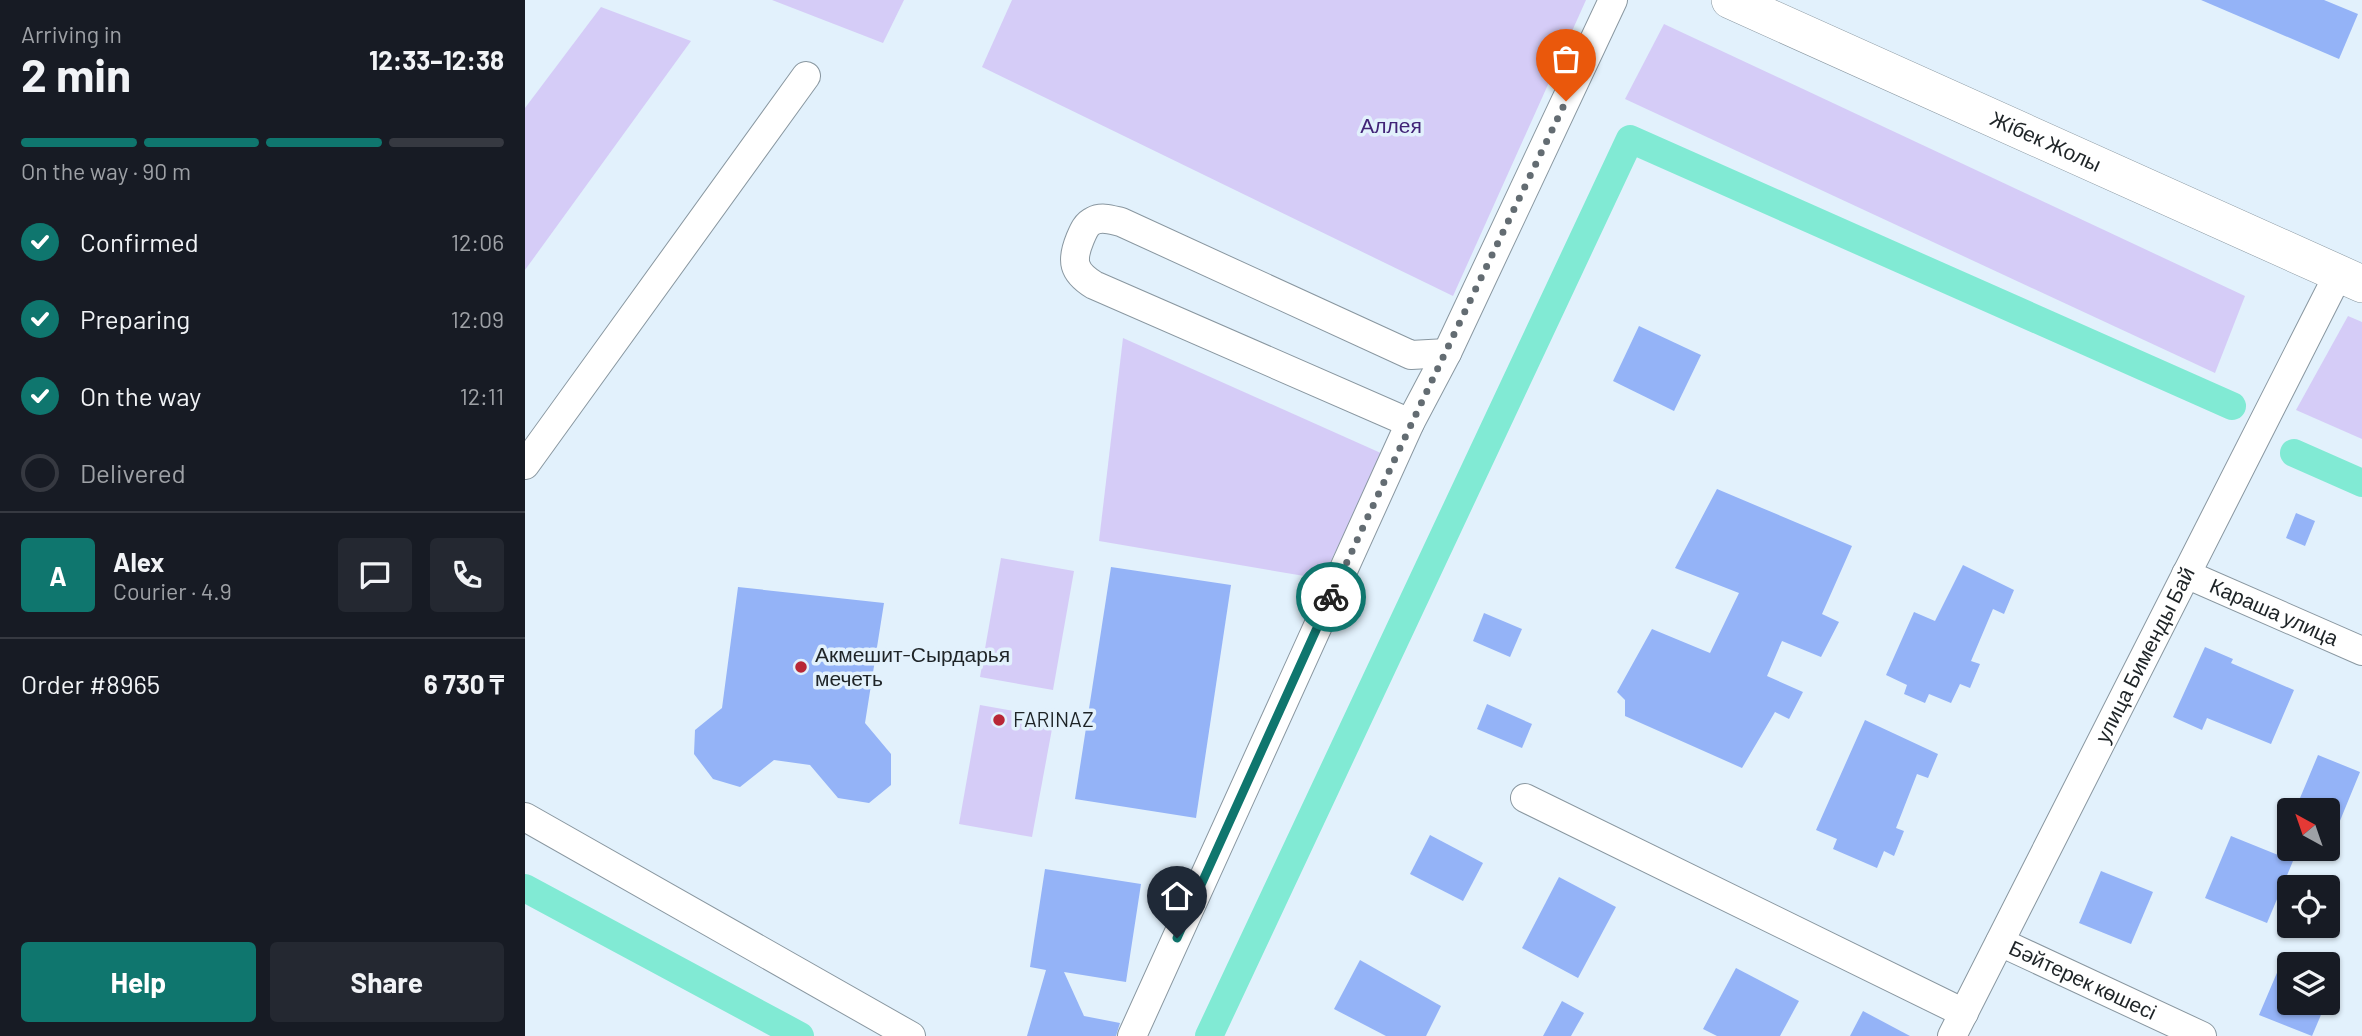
<!DOCTYPE html>
<html lang="en">
<head>
<meta charset="utf-8">
<style>
  :root { --surface:#171b24; --page:#242831; --text:#f1f3f6; --muted:#9ea1a6; --line:#363941; --accent:#0f766e }
  body { margin:0; font-family:Barlow,sans-serif; background:var(--page); color:var(--text); height:100vh; display:flex; flex-direction:column; font-size:26px; white-space:nowrap }
  * { box-sizing:border-box; margin:0 }
  p { font-size:23px; color:var(--muted) }
  .icon { flex:none; width:38px; height:38px; fill:none; stroke:currentColor; stroke-width:2; stroke-linecap:round; stroke-linejoin:round }
  .map { position:relative; flex:1; overflow:hidden }
  .details { display:flex; flex-direction:column; background:var(--surface); width:525px }
  .details>* { flex:none }
  .needle { width:46px; rotate:320deg }
  .controls { position:absolute; left:1752px; top:798px; display:grid; gap:14px }
  .controls a { display:grid; place-items:center; width:63px; height:63px; border-radius:7px; background:var(--surface); box-shadow:0 2px 5px #0004; font-size:35px }
  .pin { position:absolute; display:grid; place-items:center; width:60px; height:60px; color:#fff; margin:-72px -30px; border-radius:50% 50% 50% 0; rotate:-45deg; box-shadow:0 0 7px #0007 }
  .pin .icon { rotate:45deg }
  .courier { position:absolute; display:grid; place-items:center; width:70px; height:70px; margin:-35px; border:5px solid #0f766e; border-radius:50%; background:#fff; color:#222; box-shadow:0 2px 9px #0007 }
  .headline em { font-style:normal; font-weight:700 }
  .headline div { display:flex; flex-direction:column-reverse }
  .headline { display:flex; align-items:center; justify-content:space-between; height:119px; padding:0 21px }
  h1 { font-size:46px; font-weight:700; line-height:52px }
  .bar { display:grid; grid-template-columns:repeat(4,1fr); gap:10px 7px; align-content:center; height:84px; padding:0 21px }
  .bar i { height:9px; border-radius:5px; background:var(--line) }
  .bar .selected { background:var(--accent) }
  .bar p { grid-column:span 4 }
  .line { display:flex; align-items:center; gap:18px; padding:0 21px; border-top:2px solid var(--line) }
  .line div { flex:1 }
  .round { display:grid; place-items:center; flex:none; width:74px; height:74px; border-radius:7px; background:var(--page) }
  ol { padding:0 21px; list-style:none }
  li { display:flex; align-items:center; gap:21px; height:77px }
  li p { margin-inline-start:auto }
  li .icon { padding:7px; border-radius:50%; background:var(--accent); color:#fff; stroke-width:4 }
  li:last-child { color:var(--muted) }
  li i { width:38px; height:38px; border:4px solid var(--line); border-radius:50% }
  .action { display:flex; gap:14px; margin-top:auto; padding:14px 21px }
  .action a { flex:1; height:80px; border-radius:7px; background:var(--accent); color:#fff; font-size:28px; font-weight:700; line-height:80px; text-align:center }
  .action a+a { background:var(--page); color:var(--text) }
  main { display:flex; flex:1; min-height:0 }
  .map>svg:first-child { display:block }
  .green { fill:#d5ccf7 }
  .lines { fill:none; stroke-linecap:round; stroke-linejoin:round }
  .canal { stroke:#81ead4; stroke-width:28 }
  .building { fill:#94b3f7 }
  .minor-casing { stroke:#8997a0; stroke-width:30 }
  .major-casing { stroke:#8997a0; stroke-width:38 }
  .minor { stroke:#fff; stroke-width:28 }
  .major { stroke:#fff; stroke-width:37 }
  .done { stroke:#636c72; stroke-width:7; stroke-dasharray:0 12.6 }
  .route { stroke:#0f766e; stroke-width:9 }
  .poi-dot { fill:#b82736; stroke:#e2f1fc; stroke-width:2.5 }
  .labels { text-anchor:middle; stroke-width:7; stroke-linejoin:round; paint-order:stroke }
  .park-label { font-size:21px; fill:#412477; stroke:#e2f1fc }
  .street-label { font-size:21px; fill:#1e2427; stroke:#e2f1fc }
  .poi-label { font-size:21px; fill:#1e2427; stroke:#e2f1fc; text-anchor:start }
</style>
</head>
<body>
<main>
<section class="details">
<div class="headline"><div><h1>2 min</h1><p>Arriving in</p></div><em>12:33–12:38</em></div>
<div class="bar"><i class="selected"></i><i class="selected"></i><i class="selected"></i><i></i><p>On the way · 90 m</p></div>
<ol>
<li><svg class="icon" aria-label="check" viewBox="0 0 24 24"><path d="M5 12l5 5 9-10"/></svg>Confirmed<p>12:06</p></li>
<li><svg class="icon" aria-label="check" viewBox="0 0 24 24"><path d="M5 12l5 5 9-10"/></svg>Preparing<p>12:09</p></li>
<li><svg class="icon" aria-label="check" viewBox="0 0 24 24"><path d="M5 12l5 5 9-10"/></svg>On the way<p>12:11</p></li>
<li><i></i>Delivered</li>
</ol>
<div class="line" style="height:126px"><b class="round" style="background:var(--accent);color:#fff">A</b><div><b>Alex</b><p>Courier · 4.9</p></div><a class="round"><svg class="icon" aria-label="chat" viewBox="0 0 24 24"><path d="M4 5h16v11H9l-5 4z"/></svg></a><a class="round"><svg class="icon" aria-label="phone" viewBox="0 0 24 24"><path d="M5 4h4l2 5-3 2q2 4 5 5l2-3 5 2v4C11 20 4 13 5 4z"/></svg></a></div>
<div class="line" style="height:91px"><div>Order #8965</div><b>6 730 ₸</b></div>
<div class="action"><a>Help</a><a>Share</a></div>
</section>
<div class="map">
<svg width="1837" height="1036" viewBox="0 0 1837 1036">
  <rect width="100%" height="100%" fill="#e2f1fc"/>
  <!-- green -->
  <g class="green">
    <polygon points="247,0 379,0 358,43"/>
    <polygon points="487,0 1061,0 928,296 457,67"/>
    <polygon points="76,7 166,41 0,270 0,108"/>
    <polygon points="1139,24 1720,296 1690,373 1100,99"/>
    <polygon points="1823,316 1837,322 1837,439 1771,410"/>
    <polygon points="598,338 858,454 797,579 574,541"/>
    <polygon points="476,558 549,571 528,690 455,677"/>
    <polygon points="455,705 529,718 507,837 434,824"/>
  </g>
  <g class="lines">
    <!-- canal -->
    <g class="canal">
      <polyline points="1769,453 1837,483"/>
      <polyline points="0,888 275,1036"/>
      <polyline points="684,1036 1105,139 1707,406"/>
    </g>
  </g>
  <!-- building -->
  <g class="building">
    <polygon points="1676,0 1799,0 1833,14 1814,59"/>
    <polygon points="1114,326 1176,355 1149,411 1088,381"/>
    <polygon points="1192,489 1327,546 1297,614 1314,622 1296,657 1257,641 1242,676 1278,692 1264,719 1250,712 1217,768 1100,716 1100,700 1092,692 1127,629 1185,653 1214,593 1150,568"/>
    <polygon points="1771,513 1790,521 1780,546 1761,538"/>
    <polygon points="1438,565 1489,590 1479,614 1468,609 1446,661 1455,664 1445,688 1435,684 1426,703 1404,694 1400,703 1379,694 1382,685 1361,675 1389,612 1410,621"/>
    <polygon points="586,567 706,585 671,818 550,799"/>
    <polygon points="213,587 359,603 340,723 366,754 366,785 344,803 313,798 285,765 249,760 215,787 188,779 169,754 170,730 197,708"/>
    <polygon points="959,613 997,629 985,657 948,641"/>
    <polygon points="1680,647 1708,659 1706,663 1769,690 1746,744 1682,718 1677,730 1648,717"/>
    <polygon points="962,704 1007,724 997,748 952,729"/>
    <polygon points="1340,720 1413,754 1403,778 1392,774 1371,828 1379,831 1369,856 1359,851 1352,868 1308,849 1312,839 1291,830"/>
    <polygon points="1793,755 1835,772 1803,850 1802,810 1770,810"/>
    <polygon points="905,835 958,863 938,901 885,874"/>
    <polygon points="1706,836 1768,861 1742,923 1680,898"/>
    <polygon points="520,869 616,884 601,982 539,972 559,1016 595,1023 591,1036 502,1036 521,970 505,967"/>
    <polygon points="1576,871 1628,892 1606,944 1554,923"/>
    <polygon points="1034,877 1091,907 1053,978 997,948"/>
    <polygon points="835,960 916,1006 901,1036 861,1036 809,1009"/>
    <polygon points="1757,961 1766,964 1764,1003 1801,1003 1787,1036 1734,1015"/>
    <polygon points="1211,968 1274,1001 1255,1036 1192,1036 1178,1029"/>
    <polygon points="1037,1001 1059,1013 1046,1036 1018,1036"/>
    <polygon points="1338,1011 1385,1036 1325,1036"/>
  </g>
  <g class="lines">
    <!-- minor casing -->
    <g class="minor-casing">
      <g id="minor">
        <path d="M885 423 569 285C548 272 546 261 555 239 558 232 561 224 568 221 577 216 587 220 596 222L886 355 922 353"/>
        <polyline points="0,465 281,76"/>
        <path id="s1" d="M1661 574 1837 651"/>
        <polyline points="1000,798 1439,1013"/>
        <polyline points="0,817 386,1036"/>
        <path id="s2" d="M1475 942 1677 1036"/>
        <polyline points="607,1036 885,423 922,353 1088,0"/>
        <path id="s3" d="M1427 1036 1814 273"/>
      </g>
    </g>
    <!-- major casing -->
    <g class="major-casing">
      <g id="major">
        <path id="s4" d="M1205 0 1837 284"/>
      </g>
    </g>
    <!-- minor -->
    <use href="#minor" class="minor"/>
    <!-- major -->
    <use href="#major" class="major"/>
  </g>
  <g class="lines">
    <!-- done -->
    <path class="done" d="M806 597C882 430 962 266 1041 101"/>
    <!-- route -->
    <polyline class="route" points="652,938 806,597"/>
  </g>
  <!-- markers -->
  <g class="poi-dot">
    <circle cx="276" cy="667" r="7"/>
    <circle cx="474" cy="720" r="7"/>
  </g>
  <g class="labels">
    <!-- park labels -->
    <g class="park-label">
      <text x="866" y="133">Аллея</text>
    </g>
    <!-- street labels -->
    <g class="street-label">
      <text dy="7" stroke="none"><textPath href="#s4" startOffset="346">Жібек Жолы</textPath></text>
      <text dy="7" stroke="none"><textPath href="#s1" startOffset="96">Караша улица</textPath></text>
      <text dy="7" stroke="none"><textPath href="#s3" startOffset="427">улица Бименды Бай</textPath></text>
      <text dy="7" stroke="none"><textPath href="#s2" startOffset="91">Бәйтерек көшесі</textPath></text>
    </g>
    <!-- poi labels -->
    <g class="poi-label">
      <text x="290" y="662">Акмешит-Сырдарья<tspan x="290" dy="24">мечеть</tspan></text>
      <text x="488" y="727">FARINAZ</text>
    </g>
  </g>
</svg>
<div class="controls">
<a><svg class="needle" viewBox="-14 -14 28 28"><path d="M0-13l5 13h-10z" fill="#e53935"/><path d="M0 13l5-13h-10z" fill="#9ea1a6"/></svg></a>
<a><svg class="icon" aria-label="locate" viewBox="0 0 24 24"><circle cx="12" cy="12" r="6"/><path d="M12 2v4M12 18v4M2 12h4M18 12h4"/></svg></a>
<a><svg class="icon" aria-label="layers" viewBox="0 0 24 24"><path d="M12 4l9 5-9 5-9-5zM3 14l9 5 9-5"/></svg></a>
</div>
<div class="pin" style="left:1041px;top:101px;background:#ea580c"><svg class="icon" aria-label="bag" viewBox="0 0 24 24"><path d="M5 8h14l-1 12H6zM9 8a3 3 0 0 1 6 0"/></svg></div>
<div class="pin" style="left:652px;top:938px;background:#1f2937"><svg class="icon" aria-label="home" viewBox="0 0 24 24"><path d="M3 11l9-7 9 7M6 9v11h12V9"/></svg></div>
<div class="courier" style="left:806px;top:597px"><svg class="icon" aria-label="bike" viewBox="0 0 24 24"><circle cx="6" cy="16" r="4"/><circle cx="18" cy="16" r="4"/><path d="M6 16l4-8h5l3 8M10 8l3 8H6M13 5h3"/></svg></div>
</div>
</main>
</body>
</html>
